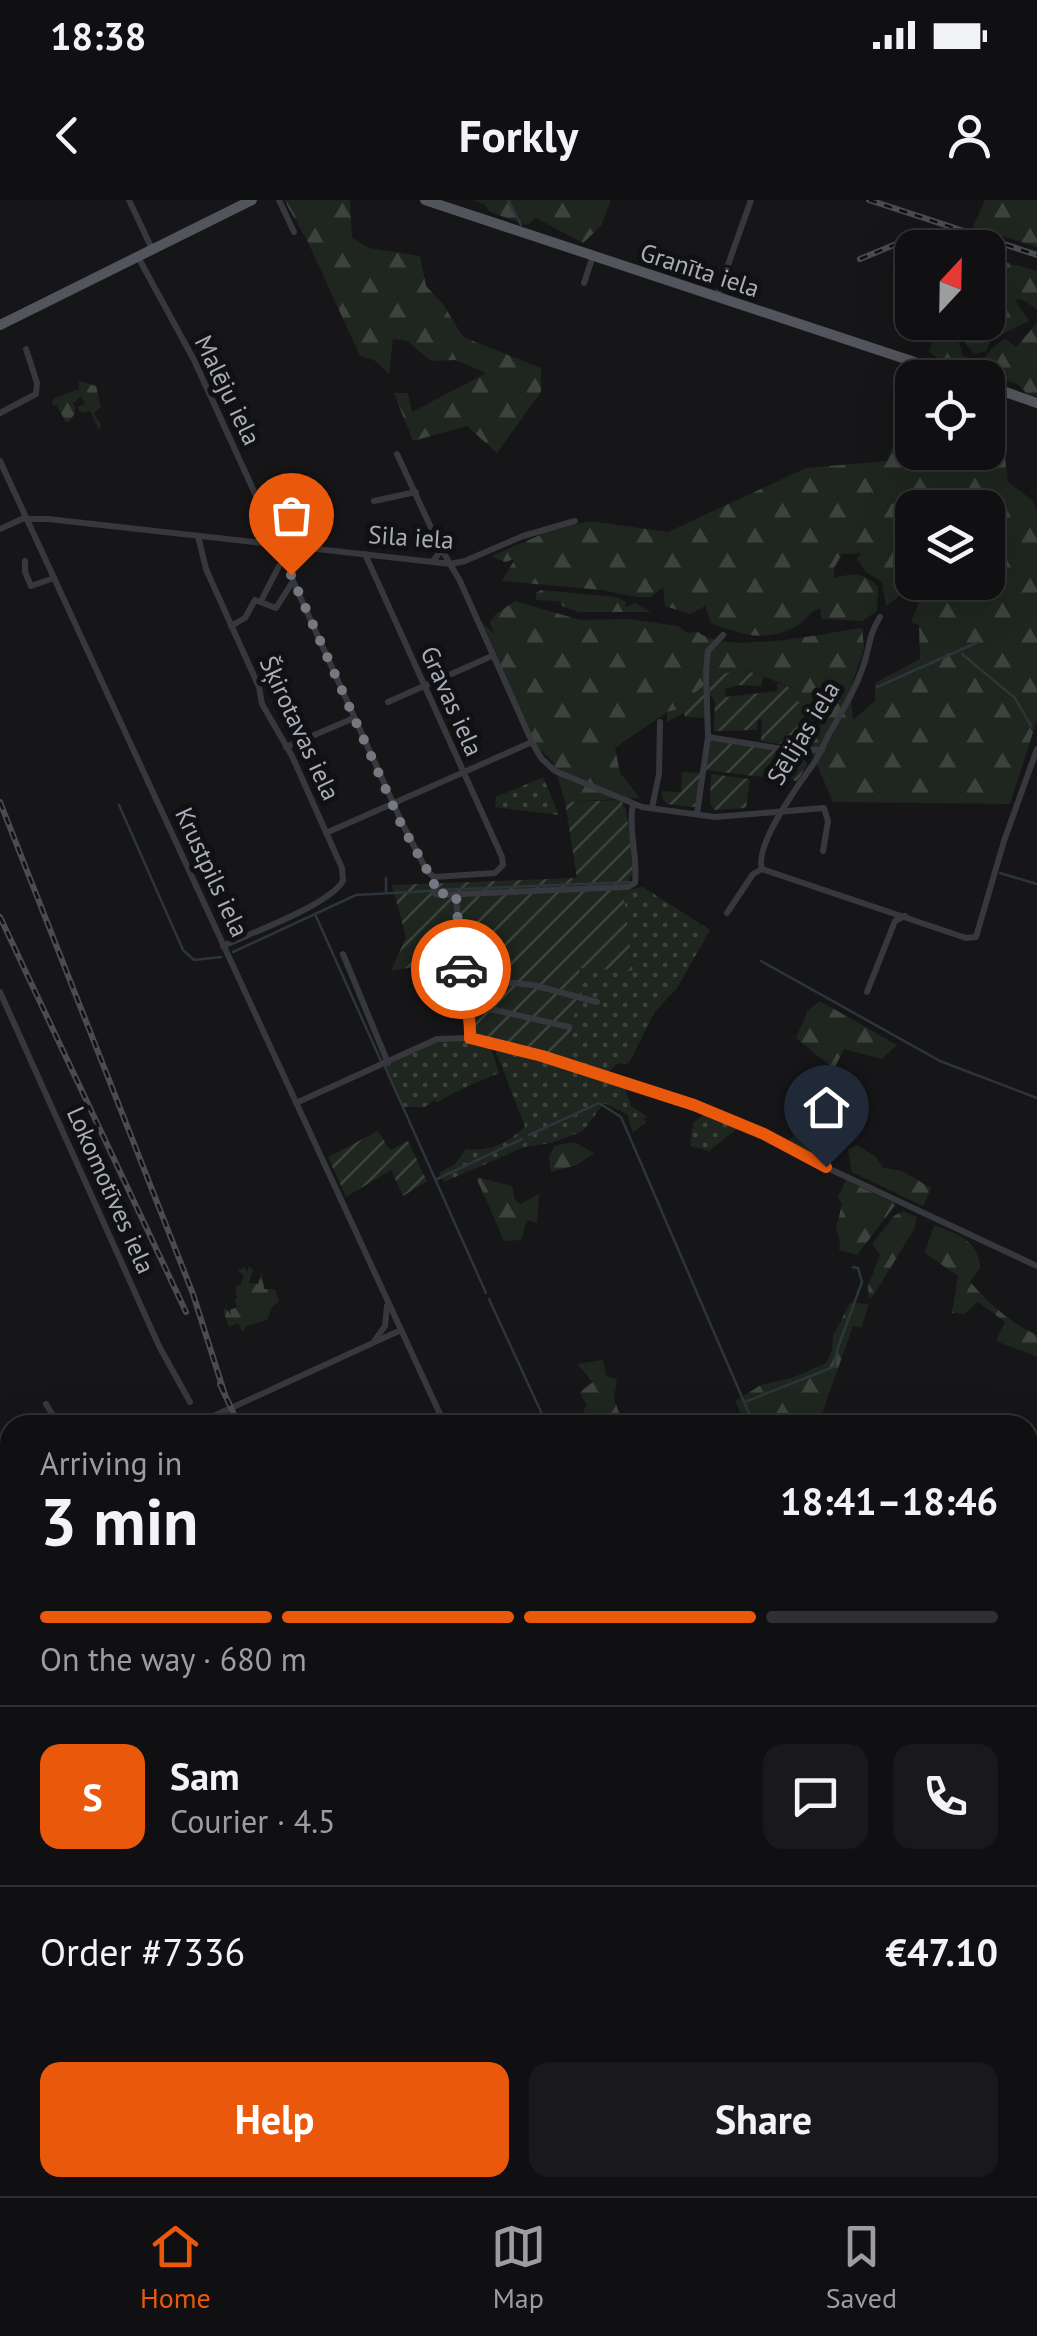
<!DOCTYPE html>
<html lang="en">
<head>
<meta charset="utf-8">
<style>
  :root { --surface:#101012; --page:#19191b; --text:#f1f3f6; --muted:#9c9d9f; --line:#303032; --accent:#ea580c }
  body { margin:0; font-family:"PT Sans",sans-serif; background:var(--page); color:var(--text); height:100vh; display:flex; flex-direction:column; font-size:38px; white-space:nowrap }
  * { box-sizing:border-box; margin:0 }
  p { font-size:32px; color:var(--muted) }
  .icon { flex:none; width:55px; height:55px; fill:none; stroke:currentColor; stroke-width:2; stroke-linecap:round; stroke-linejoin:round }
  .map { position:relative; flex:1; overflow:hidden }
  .drawer { position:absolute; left:0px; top:1215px; width:1038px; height:782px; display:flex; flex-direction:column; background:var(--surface); border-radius:30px 30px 0 0; box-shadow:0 10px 40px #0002,0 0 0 2px var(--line) }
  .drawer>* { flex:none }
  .needle { width:65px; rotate:22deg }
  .fabs { position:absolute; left:895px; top:30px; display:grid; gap:20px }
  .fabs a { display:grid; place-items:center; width:110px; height:110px; border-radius:20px; background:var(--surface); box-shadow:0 10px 40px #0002,0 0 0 2px var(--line); font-size:50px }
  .pin { position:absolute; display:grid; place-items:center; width:85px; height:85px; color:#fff; margin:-102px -42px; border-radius:50% 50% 50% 0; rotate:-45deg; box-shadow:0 0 10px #0007 }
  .pin .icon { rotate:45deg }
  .courier { position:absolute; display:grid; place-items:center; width:100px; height:100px; margin:-50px; border:8px solid #ea580c; border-radius:50%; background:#fff; color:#222; box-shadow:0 2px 12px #0007 }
  .head em { font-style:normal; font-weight:800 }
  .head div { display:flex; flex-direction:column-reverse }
  .head { display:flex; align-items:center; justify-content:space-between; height:170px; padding:0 40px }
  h1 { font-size:65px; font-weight:800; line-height:75px }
  .bar { display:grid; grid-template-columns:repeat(4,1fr); gap:15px 10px; align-content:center; height:120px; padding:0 40px }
  .bar i { height:12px; border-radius:8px; background:var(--line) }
  .bar .on { background:var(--accent) }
  .bar p { grid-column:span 4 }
  .line { display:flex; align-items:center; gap:25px; padding:0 40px; border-top:2px solid var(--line) }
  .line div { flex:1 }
  .round { display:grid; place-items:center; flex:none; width:105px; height:105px; border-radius:20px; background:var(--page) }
  .cta { display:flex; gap:20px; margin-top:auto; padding:20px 40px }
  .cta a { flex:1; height:115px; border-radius:20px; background:var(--accent); color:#fff; font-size:40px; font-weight:800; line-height:115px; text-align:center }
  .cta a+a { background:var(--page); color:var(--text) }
  .status { display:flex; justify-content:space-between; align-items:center; height:70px; padding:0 50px; background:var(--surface); direction:ltr }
  .status svg { height:28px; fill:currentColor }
  header { display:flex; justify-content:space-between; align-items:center; height:130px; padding:0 40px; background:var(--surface); font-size:45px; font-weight:800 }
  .dock { display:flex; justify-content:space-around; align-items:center; height:140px; border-top:2px solid var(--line); background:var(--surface); font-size:28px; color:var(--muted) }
  .dock a { display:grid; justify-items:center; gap:5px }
  .dock .on { color:var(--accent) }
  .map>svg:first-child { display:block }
  .grass { fill:url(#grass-dots) }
  .forest { fill:url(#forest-firs) }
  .garden { fill:url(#garden-furrows) }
  .water { fill:url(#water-waves) }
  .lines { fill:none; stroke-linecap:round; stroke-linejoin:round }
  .stream { stroke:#2c353c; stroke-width:2.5 }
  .minor { stroke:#37383d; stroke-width:6 }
  .major { stroke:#53555c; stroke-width:10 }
  .highway { stroke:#63666e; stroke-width:12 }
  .rail-casing { stroke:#4a4c52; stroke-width:6 }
  .rail { stroke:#111113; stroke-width:2.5; stroke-dasharray:8; stroke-linecap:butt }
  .done { stroke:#757880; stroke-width:10; stroke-dasharray:0 18 }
  .route { stroke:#ea580c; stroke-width:12 }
  .labels { text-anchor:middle; stroke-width:10; stroke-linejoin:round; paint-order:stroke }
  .street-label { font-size:25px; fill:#a8adb8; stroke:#111113 }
</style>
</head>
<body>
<div class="status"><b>18:38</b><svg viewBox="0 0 49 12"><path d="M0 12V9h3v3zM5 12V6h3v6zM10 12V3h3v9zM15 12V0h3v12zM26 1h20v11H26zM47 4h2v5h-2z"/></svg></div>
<header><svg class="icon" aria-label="back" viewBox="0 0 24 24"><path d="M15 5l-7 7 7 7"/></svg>Forkly<svg class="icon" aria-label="person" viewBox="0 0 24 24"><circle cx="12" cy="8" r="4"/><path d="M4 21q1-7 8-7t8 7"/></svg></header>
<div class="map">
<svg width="1037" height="1996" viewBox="0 0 1037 1996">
  <defs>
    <pattern id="grass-dots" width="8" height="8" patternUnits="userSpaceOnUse" patternTransform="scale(2.5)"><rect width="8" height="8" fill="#1e261f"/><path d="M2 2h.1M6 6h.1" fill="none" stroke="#3c433d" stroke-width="1.8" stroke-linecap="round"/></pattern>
    <pattern id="forest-firs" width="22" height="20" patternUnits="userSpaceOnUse" patternTransform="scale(2.5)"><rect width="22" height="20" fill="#1e261f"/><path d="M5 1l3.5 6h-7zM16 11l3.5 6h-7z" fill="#3c433d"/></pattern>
    <pattern id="garden-furrows" width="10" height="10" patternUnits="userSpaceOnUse" patternTransform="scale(2.5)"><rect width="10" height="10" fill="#1e261f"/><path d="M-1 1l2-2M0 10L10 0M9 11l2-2" fill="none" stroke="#3c433d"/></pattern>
    <pattern id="water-waves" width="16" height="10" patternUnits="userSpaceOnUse" patternTransform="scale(2.5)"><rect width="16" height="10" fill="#2c353c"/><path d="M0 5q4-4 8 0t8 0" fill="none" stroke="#485056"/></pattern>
  </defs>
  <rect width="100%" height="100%" fill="#161618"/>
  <!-- grass -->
  <g class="grass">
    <polygon points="543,577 559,615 495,607 496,597"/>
    <polygon points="643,687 710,730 677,788 654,813 629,863 617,864 607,874 566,859 577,799 581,799 579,767 633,770 623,691"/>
    <path d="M463 839 490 846 499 873C478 882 456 890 437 903L435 900 425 907H404L386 866 434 842Z"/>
    <path d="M494 847 624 886 631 906 648 917 644 918 646 922 633 933 627 914 604 903 583 931 551 943 524 947 444 982 439 973 455 964 466 949C489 952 509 943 525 926Z"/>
    <polygon points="707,912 737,923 737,929 709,951 690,946 693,923"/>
  </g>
  <!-- forest -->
  <g class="forest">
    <polygon points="284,0 350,0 352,38 369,48 420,56 426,86 443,104 463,137 541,168 541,192 497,253 467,226 413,241 394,193 408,193 412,212 486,173 456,160 431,161 407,141 393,139 389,174 374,160 360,156 308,42"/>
    <polygon points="473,0 611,0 601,26 583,43 536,18 527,25 490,12 485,5"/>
    <polygon points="985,0 1037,0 1037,47 973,27"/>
    <polygon points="1005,62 1037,71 1037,109 1021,99 1015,100 1029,121 991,140 986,151 974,154 962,140 963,123 988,122 988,71"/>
    <path d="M937 123H952L942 132C954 135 962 142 962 155L977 161 972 177 946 169V164L929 152Z"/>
    <path d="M1037 123V196L1027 194 1019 185 982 171C982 156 993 146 1005 139L1016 147Z"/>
    <polygon points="79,181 96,186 101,207 94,213 101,225 99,230 90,211 85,213 79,211 78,207 85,204 81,197 72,204 75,205 75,213 69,222 66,222 56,205 52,205 53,199 79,189"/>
    <path d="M912 198V252H988V221L1005 258 1008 282 1033 301 1037 312V520L1010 604 833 602 812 553 794 552 805 504 798 503 797 490 750 471 711 478 680 509 667 512 615 548 620 573 640 598 565 602 553 562 532 542 482 422 494 434 490 422 495 415 515 401 580 420 628 419 678 426 687 433 698 432C728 456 823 433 862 428L864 448 850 491 853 520 875 501V483L920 459 919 425 911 422 927 383 988 382V308H912C912 347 923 384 886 406L882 382 866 372 857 359 861 353 842 354 834 368V378C852 373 865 372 878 387L877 411 862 421 822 419 820 408C809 412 804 422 795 427 764 443 740 434 711 423L705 406 690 414 665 406 663 387 651 397H636L602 390 502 381 515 359 505 362 492 356 547 332 589 321 668 332 806 268 887 261Z"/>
    <polygon points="541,390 616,397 626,402 626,407 635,403 651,412 579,412 562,406 560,401 536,400 536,393"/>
    <polygon points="820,801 897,845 882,859 844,849 834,869 796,838 808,810"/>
    <path d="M798 932C815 935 824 942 834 956L829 964 813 958 788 941Z"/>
    <polygon points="574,942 594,953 577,965 551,972 549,958 554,946"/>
    <polygon points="857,945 876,957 883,968 902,971 931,988 923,1006 852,972 848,950"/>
    <polygon points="476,977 512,986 515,1000 520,1004 539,994 537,1023 527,1020 521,1040 504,1041"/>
    <polygon points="846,980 896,1004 857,1055 839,1050 840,1040 836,1029 842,1004 838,997"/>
    <polygon points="903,1011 917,1017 914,1029 874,1095 869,1099 868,1086 880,1055 872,1044 894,1016"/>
    <path d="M934 1025C957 1034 979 1040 980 1068L970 1082C989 1103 1011 1124 1037 1135V1157L996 1141 1005 1122 978 1102 964 1114 952 1113 958 1076 925 1053Z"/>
    <polygon points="249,1066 253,1070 249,1083 258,1084 262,1072 264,1089 275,1089 279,1102 273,1106 267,1120 247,1126 242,1132 238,1123 229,1127 223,1110 226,1108 231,1115 230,1110 237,1107 235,1099 239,1097 236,1096 236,1086 241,1084 244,1075 238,1071 245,1067 247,1072"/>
    <polygon points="850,1103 869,1104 861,1128 853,1126 818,1225 746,1225 735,1201 761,1185 792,1178 826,1163 832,1151 833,1136"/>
    <polygon points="603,1160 606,1176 617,1179 614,1199 624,1225 594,1225 583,1210 587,1206 580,1192 593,1182 577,1164"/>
    <polygon points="1037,1234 1037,1313 1030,1330 1037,1342 1034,1355 1028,1353 1028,1235"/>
    <polygon points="771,1988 863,1988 863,1996 774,1996"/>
  </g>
  <!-- garden -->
  <g class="garden">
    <polygon points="740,469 764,476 761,486 739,485 725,489 726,497 777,491 777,483 797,490 798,502 806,503 795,547 761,541 762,519 758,520 757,530 714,531 715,501 709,494 711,478"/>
    <polygon points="705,485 706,518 685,517 684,513 667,522 667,512 680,509 682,502"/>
    <polygon points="709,539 803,556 807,564 797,582 776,571 771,578 705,570"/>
    <polygon points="682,572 701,573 698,604 694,607 667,604 662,598 662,591 681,592"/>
    <polygon points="711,574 750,579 746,608 715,610 710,604"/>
    <polygon points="621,600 626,610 634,671 623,691 633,771 579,768 582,800 577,800 566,859 475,833 475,814 457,759 391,771 406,737 392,685 577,678 565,602"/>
    <polygon points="378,931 390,950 408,941 427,981 403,996 391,970 346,997 328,957"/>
  </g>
  <!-- water -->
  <polygon class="water" points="1028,1878 1037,1883 1037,1963 1032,1959 1028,1941"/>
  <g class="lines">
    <!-- stream -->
    <g class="stream">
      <polyline points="508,0 521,25"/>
      <polyline points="962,454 1015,498 1031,526"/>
      <polyline points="877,487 978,442"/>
      <polyline points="119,605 183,750 194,760 221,757"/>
      <polyline points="1000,673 1037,684"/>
      <polyline points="439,690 630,682"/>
      <polyline points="386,692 386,678"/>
      <polyline points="315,714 381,861"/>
      <polyline points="233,752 356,695 430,691"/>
      <polyline points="761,761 940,861 1037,898"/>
      <polyline points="385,867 486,1093"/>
      <polyline points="529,935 599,903 621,917 754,1225"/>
      <polyline points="437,979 522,939"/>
      <polyline points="489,1099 547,1225"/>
      <polyline points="834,1167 837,1150 862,1082 858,1068 853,1067"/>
      <polyline points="745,1202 836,1166"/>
      <polyline points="1028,1475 1037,1476"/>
    </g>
    <!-- minor -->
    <g class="minor">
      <polyline points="129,0 152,49"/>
      <polyline points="279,0 294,32"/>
      <polyline points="138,57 194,160 257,298 274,345"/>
      <polyline points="584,83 593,56"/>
      <polyline points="717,96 751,0"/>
      <polyline points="0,213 36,194 37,183 26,149"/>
      <polyline points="397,254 439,345 439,353 433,361"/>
      <polyline points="0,261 445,1225"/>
      <polyline points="374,301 416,292"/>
      <polyline points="0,329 22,319 48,319 451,364 465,361 523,336 575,321"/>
      <path d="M198 336 206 369 259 487 262 504 292 556 342 668 343 681C329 705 251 733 223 746"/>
      <polyline points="439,345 460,381 532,542 541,558 555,571 642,607 715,617 824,608 828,621 823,651"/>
      <polyline points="283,346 293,381 403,625 427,671 434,677"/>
      <polyline points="365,354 502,657 503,665 495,673 434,677"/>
      <polyline points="25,361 25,372 31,386 54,378"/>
      <polyline points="261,401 279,366"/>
      <polyline points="231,426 245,418 255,400 276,408 293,381"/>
      <polyline points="388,502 492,456"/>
      <polyline points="708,537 782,549 822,550"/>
      <polyline points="286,547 354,518"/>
      <polyline points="652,608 659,574 660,522"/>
      <polyline points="697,614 708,537 706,470 708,451 723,435"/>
      <polyline points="326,633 532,542"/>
      <polyline points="762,669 966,738 976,737 1004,641 1037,549"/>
      <path d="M434 677V693L439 695 628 687 635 683C638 657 628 630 633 604"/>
      <path d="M456 694C458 724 459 754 463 783 466 803 471 817 470 838"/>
      <path d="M727 713 753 674 762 669C754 645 799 584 814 563 821 552 825 540 832 529 844 508 855 490 863 467 870 448 868 436 880 417"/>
      <polyline points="343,754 388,863"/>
      <polyline points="462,777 533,785 597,802"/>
      <polyline points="0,792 159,1146 190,1202"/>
      <polyline points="867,792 895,721 905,716"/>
      <polyline points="471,809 495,810 569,827"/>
      <polyline points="296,903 437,839 470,838 580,868 742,924 817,963 1037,1066"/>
      <polyline points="375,1140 385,1126 387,1106"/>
      <polyline points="46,1204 59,1225"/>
      <polyline points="194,1225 401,1130"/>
      <polyline points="0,1313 10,1308"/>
      <polyline points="1028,1396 1037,1367"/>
      <polyline points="1028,1438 1037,1440"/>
      <polyline points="0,1701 10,1716"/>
      <polyline points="1028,1727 1037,1727"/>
      <polyline points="9,1915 10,1915"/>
      <polyline points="423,1988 427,1996"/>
      <polyline points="765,1988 768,1996"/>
    </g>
    <!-- major -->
    <g class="major">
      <polyline points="425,0 963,178"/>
      <polyline points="0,125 252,0"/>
      <polyline points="988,186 1037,203"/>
    </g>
    <!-- highway -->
    <g class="highway">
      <polyline points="0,1588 10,1605"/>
      <polyline points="235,1988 240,1996"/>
    </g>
    <!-- rail casing -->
    <g class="rail-casing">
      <g id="rail">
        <polyline points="869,0 1037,55"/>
        <polyline points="860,59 918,35 952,32"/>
        <polyline points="0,602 193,1094 225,1195"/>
        <polyline points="0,717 186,1112"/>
        <polyline points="220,1184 239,1225"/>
        <polyline points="447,1988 453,1996"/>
        <polyline points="496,1988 500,1996"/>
        <polyline points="596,1988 600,1996"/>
      </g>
    </g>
    <!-- rail -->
    <use href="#rail" class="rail"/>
  </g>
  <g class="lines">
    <!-- done -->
    <polyline class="done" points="291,375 402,626 427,670 434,677 434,693 456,694 461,769"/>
    <!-- route -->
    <path class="route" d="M461 769C464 794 471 813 470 838L542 856 694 905 764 934 826 967"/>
  </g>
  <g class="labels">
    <!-- street labels -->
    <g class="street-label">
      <text transform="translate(700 70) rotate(18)" y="9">Granīta iela</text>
      <text transform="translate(228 190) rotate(64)" y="9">Malēju iela</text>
      <text transform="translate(411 337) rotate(4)" y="9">Sila iela</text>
      <text transform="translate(452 501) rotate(66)" y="9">Gravas iela</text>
      <text transform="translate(300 528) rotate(65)" y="9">Šķirotavas iela</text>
      <text transform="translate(803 533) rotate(-59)" y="9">Sēlijas iela</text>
      <text transform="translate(212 672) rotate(65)" y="9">Krustpils iela</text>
      <text transform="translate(111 990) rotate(66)" y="9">Lokomotīves iela</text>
    </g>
  </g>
</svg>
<div class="fabs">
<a><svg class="needle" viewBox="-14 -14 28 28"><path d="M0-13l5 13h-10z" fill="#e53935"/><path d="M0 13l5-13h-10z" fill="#9c9d9f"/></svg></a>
<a><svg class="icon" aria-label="locate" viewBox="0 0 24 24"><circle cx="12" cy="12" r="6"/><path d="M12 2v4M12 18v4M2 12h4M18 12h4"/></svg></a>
<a><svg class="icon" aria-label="layers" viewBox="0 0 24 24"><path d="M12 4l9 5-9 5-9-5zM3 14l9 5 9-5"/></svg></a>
</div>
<div class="pin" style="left:291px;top:375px;background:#ea580c"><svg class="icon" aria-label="bag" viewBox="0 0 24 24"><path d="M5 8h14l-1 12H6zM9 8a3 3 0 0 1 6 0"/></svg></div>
<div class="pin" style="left:826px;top:967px;background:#1f2937"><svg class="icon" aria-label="home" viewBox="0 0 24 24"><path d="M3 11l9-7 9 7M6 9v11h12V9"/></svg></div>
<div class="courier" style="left:461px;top:769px"><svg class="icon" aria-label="car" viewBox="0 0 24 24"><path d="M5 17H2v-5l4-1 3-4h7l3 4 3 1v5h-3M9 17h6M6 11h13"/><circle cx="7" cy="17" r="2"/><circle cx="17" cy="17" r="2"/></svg></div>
<section class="drawer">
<div class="head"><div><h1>3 min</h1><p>Arriving in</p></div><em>18:41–18:46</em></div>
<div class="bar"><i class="on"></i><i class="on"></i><i class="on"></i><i></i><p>On the way · 680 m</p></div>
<div class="line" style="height:180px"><b class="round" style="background:var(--accent);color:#fff">S</b><div><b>Sam</b><p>Courier · 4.5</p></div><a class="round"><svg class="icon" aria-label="chat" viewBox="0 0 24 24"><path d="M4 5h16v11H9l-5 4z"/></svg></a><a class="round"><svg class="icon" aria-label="phone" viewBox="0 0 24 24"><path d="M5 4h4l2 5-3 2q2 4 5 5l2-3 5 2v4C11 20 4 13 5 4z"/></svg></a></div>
<div class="line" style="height:130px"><div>Order #7336</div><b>€47.10</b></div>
<div class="cta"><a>Help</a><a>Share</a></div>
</section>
</div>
<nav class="dock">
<a class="on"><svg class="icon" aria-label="home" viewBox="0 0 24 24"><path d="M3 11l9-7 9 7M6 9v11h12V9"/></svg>Home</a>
<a><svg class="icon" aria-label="map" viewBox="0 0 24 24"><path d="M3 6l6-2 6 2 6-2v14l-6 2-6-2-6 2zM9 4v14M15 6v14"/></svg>Map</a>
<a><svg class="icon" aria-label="saved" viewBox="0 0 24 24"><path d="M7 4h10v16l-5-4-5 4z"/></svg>Saved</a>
</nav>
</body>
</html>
